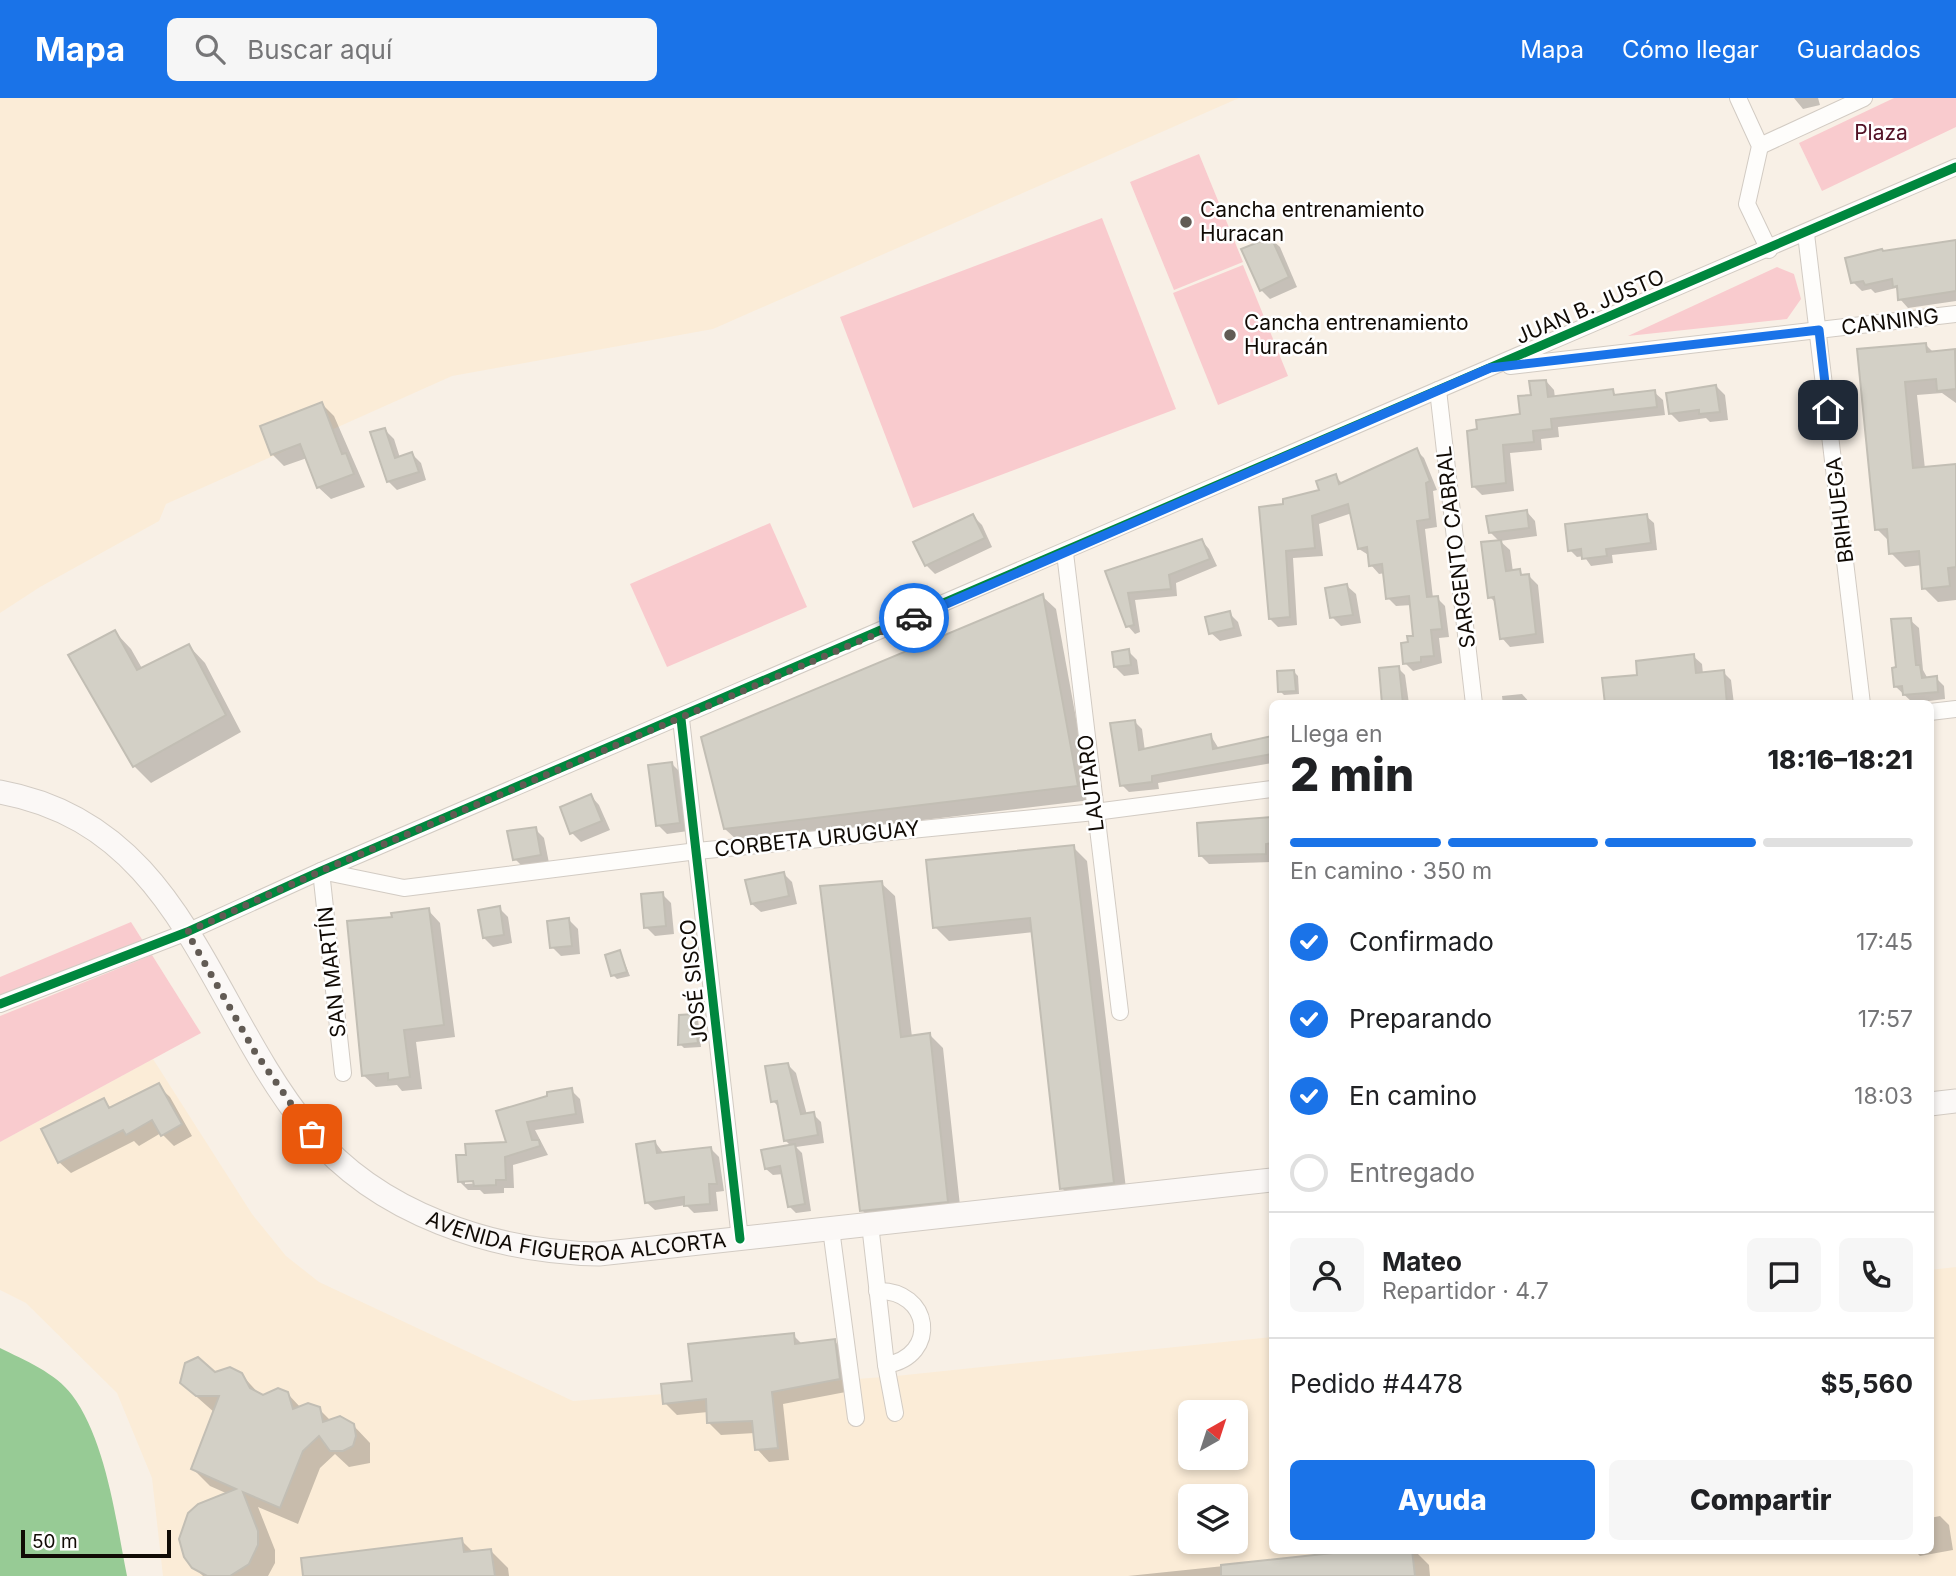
<!DOCTYPE html>
<html lang="es">
<head>
<meta charset="utf-8">
<style>
  :root { --surface:#fff; --page:#f6f6f6; --text:#202124; --muted:#757577; --line:#e0e0e0; --accent:#1a73e8 }
  body { margin:0; font-family:Inter,sans-serif; background:var(--page); color:var(--text); height:100vh; display:flex; flex-direction:column; font-size:26px; white-space:nowrap }
  * { box-sizing:border-box; margin:0 }
  p { font-size:23px; color:var(--muted) }
  .icon { flex:none; width:38px; height:38px; fill:none; stroke:currentColor; stroke-width:2; stroke-linecap:round; stroke-linejoin:round }
  .map { position:relative; flex:1; overflow:hidden }
  .sheet { position:absolute; left:1269px; top:602px; width:665px; height:854px; display:flex; flex-direction:column; background:var(--surface); border-radius:10px; box-shadow:0 4px 10px #0003 }
  .sheet>* { flex:none }
  .needle { width:46px; rotate:39deg }
  .fabs { position:absolute; left:1178px; top:1302px; display:grid; gap:14px }
  .fabs a { display:grid; place-items:center; width:70px; height:70px; border-radius:10px; background:var(--surface); box-shadow:0 4px 10px #0003; font-size:35px }
  .scale { position:absolute; left:21px; bottom:18px; width:150px; box-sizing:border-box; padding-left:7px; border:4px solid #110b05; border-top:0; font-size:19px; line-height:24px; white-space:nowrap; color:#110b05; -webkit-text-stroke:5px #fff; paint-order:stroke }
  .pin { position:absolute; display:grid; place-items:center; width:60px; height:60px; color:#fff; margin:-30px; border-radius:14px; box-shadow:0 4px 10px #0006 }
  .courier { position:absolute; display:grid; place-items:center; width:70px; height:70px; margin:-35px; border:5px solid #1a73e8; border-radius:50%; background:#fff; color:#222; box-shadow:0 2px 9px #0007 }
  .head em { font-style:normal; font-weight:800 }
  .head div { display:flex; flex-direction:column-reverse }
  .head { display:flex; align-items:center; justify-content:space-between; height:119px; padding:0 21px }
  h1 { font-size:46px; font-weight:800; line-height:52px }
  .bar { display:grid; grid-template-columns:repeat(4,1fr); gap:10px 7px; align-content:center; height:84px; padding:0 21px }
  .bar i { height:9px; border-radius:5px; background:var(--line) }
  .bar .on { background:var(--accent) }
  .bar p { grid-column:span 4 }
  .line { display:flex; align-items:center; gap:18px; padding:0 21px; border-top:2px solid var(--line) }
  .line div { flex:1 }
  .round { display:grid; place-items:center; flex:none; width:74px; height:74px; border-radius:10px; background:var(--page) }
  ol { padding:0 21px; list-style:none }
  li { display:flex; align-items:center; gap:21px; height:77px }
  li p { margin-inline-start:auto }
  li .icon { padding:7px; border-radius:50%; background:var(--accent); color:#fff; stroke-width:4 }
  li:last-child { color:var(--muted) }
  li i { width:38px; height:38px; border:4px solid var(--line); border-radius:50% }
  .action { display:flex; gap:14px; margin-top:auto; padding:14px 21px }
  .action a { flex:1; height:80px; border-radius:10px; background:var(--accent); color:#fff; font-size:28px; font-weight:800; line-height:80px; text-align:center }
  .action a+a { background:var(--page); color:var(--text) }
  header { display:flex; align-items:center; gap:42px; box-sizing:border-box; height:98px; padding:0 35px; background:var(--accent); color:#fff }
  header strong { font-size:33px }
  nav { display:flex; gap:38px; margin-inline-start:auto; font-size:24px }
  .search { width:490px; height:63px; background:var(--page); display:flex; align-items:center; gap:18px; box-sizing:border-box; padding:0 24px; border-radius:10px; color:var(--muted); font-size:26px }
  .map>svg:first-child { display:block }
  .built { fill:#fbecd7; fill-rule:evenodd }
  .green { fill:#f9cbce }
  .water { fill:#97cb95 }
  .shadow { fill:#0003; fill-rule:evenodd }
  .building { fill:#d3d0c6; stroke:#c2beb4; stroke-width:2 }
  .lines { fill:none; stroke-linecap:round; stroke-linejoin:round }
  .street-casing { stroke:#d2cbc3; stroke-width:18 }
  .secondary-casing { stroke:#d2cbc3; stroke-width:25 }
  .street { stroke:#fefdfb; stroke-width:16 }
  .secondary { stroke:#fbf8f6; stroke-width:23 }
  .cycleway-casing { stroke:#fff; stroke-width:13 }
  .cycleway { stroke:#00873e; stroke-width:9 }
  .done { stroke:#625b54; stroke-width:7; stroke-dasharray:0 12.6 }
  .route { stroke:#1a73e8; stroke-width:9 }
  .poi-dot { fill:#625b54; stroke:#fff; stroke-width:2.5 }
  .labels { text-anchor:middle; stroke-width:5; stroke-linejoin:round; paint-order:stroke }
  .park-label { font-size:21px; fill:#521125; stroke:#fff }
  .poi-label { font-size:21px; fill:#110b05; stroke:#fff; text-anchor:start }
  .street-label { font-size:21px; fill:#110b05; stroke:#fff }
</style>
</head>
<body>
<header>
<strong>Mapa</strong>
<div class="search"><svg class="icon" aria-label="search" viewBox="0 0 24 24"><circle cx="10" cy="10" r="6"/><path d="M15 15l6 6"/></svg>Buscar aquí</div>
<nav><a>Mapa</a><a>Cómo llegar</a><a>Guardados</a></nav>
</header>
<div class="map">
<svg width="1956" height="1478" viewBox="0 0 1956 1478">
  <rect width="100%" height="100%" fill="#f8f0e6"/>
  <!-- built -->
  <g class="built">
    <polygon points="0,0 1239,0 713,231 452,278 166,406 159,423 40,489 0,515"/>
    <path d="M153 961 252 1116 286 1158 319 1184 573 1303 896 1278 1272 1239V1452H1930V1172L1956 1169V1478H163L152 1380 117 1295 26 1205 0 1192V1044ZM1190 1314H1236V1360H1190ZM1190 1398H1236V1444H1190Z"/>
  </g>
  <!-- green -->
  <g class="green">
    <polygon points="1894,0 1956,0 1956,29 1822,93 1799,45"/>
    <polygon points="1199,56 1243,164 1174,192 1130,84"/>
    <polygon points="1102,120 1176,311 913,410 840,219"/>
    <polygon points="1243,167 1288,278 1218,307 1173,195"/>
    <polygon points="1777,169 1794,176 1801,201 1787,221 1628,238"/>
    <polygon points="770,425 807,509 667,569 630,486"/>
    <polygon points="131,824 143,843 0,898 0,879"/>
    <polygon points="152,857 201,935 0,1044 0,918"/>
  </g>
  <!-- water -->
  <path class="water" d="M0 1250C24 1262 56 1275 72 1297 106 1342 116 1423 127 1478H0Z"/>
  <!-- shadow -->
  <g class="shadow">
    <polygon points="1794,0 1818,0 1820,7 1803,11"/>
    <polygon points="1271,141 1280,149 1297,189 1270,201 1261,192"/>
    <polygon points="1956,144 1956,203 1908,210 1900,201 1896,190 1875,195 1871,191 1862,193 1853,184 1884,155"/>
    <polygon points="1926,247 1934,255 1956,254 1956,305 1942,295 1917,297 1925,371 1956,368 1956,502 1938,504 1924,490 1922,467 1905,469 1891,455 1890,444 1877,431 1859,253"/>
    <polygon points="1546,283 1554,292 1555,300 1612,293 1617,298 1654,294 1663,302 1665,317 1558,329 1559,339 1541,341 1542,352 1510,355 1514,393 1482,397 1474,389 1532,298"/>
    <polygon points="1716,288 1725,297 1728,322 1710,324 1706,320 1679,324 1670,315"/>
    <polygon points="322,306 334,318 365,389 331,401 318,389 307,360 284,368 272,356"/>
    <polygon points="385,332 394,341 400,360 412,356 421,365 426,382 397,392 388,383"/>
    <polygon points="1416,352 1424,360 1437,392 1433,393 1437,429 1425,431 1433,500 1437,500 1445,508 1449,539 1439,540 1442,565 1413,573 1405,565 1410,546 1415,539 1412,507 1396,508 1388,500 1385,475 1379,476 1371,467 1370,458 1359,451 1352,415 1319,426 1323,458 1293,460 1297,527 1278,529 1270,521 1285,407 1321,393 1335,378 1343,386"/>
    <polygon points="1527,414 1535,423 1537,438 1500,443 1510,452 1513,474 1529,478 1538,487 1544,545 1510,549 1502,540 1497,506 1490,499 1500,444 1490,434"/>
    <polygon points="973,418 982,427 992,449 935,476 926,467"/>
    <polygon points="1646,418 1654,425 1657,452 1612,457 1613,465 1591,468 1584,458 1577,459 1570,452"/>
    <polygon points="1202,443 1209,451 1217,468 1176,485 1177,498 1135,502 1140,534 1135,536 1128,528 1108,475"/>
    <polygon points="1347,488 1356,496 1361,525 1341,528 1332,519"/>
    <polygon points="1042,498 1056,511 1091,702 739,744 725,731"/>
    <polygon points="1229,515 1238,524 1242,538 1220,543 1211,535"/>
    <polygon points="1910,522 1919,530 1923,572 1928,581 1936,580 1944,588 1945,601 1913,605 1895,588"/>
    <polygon points="115,534 131,551 143,572 189,548 205,565 241,634 151,685 134,668"/>
    <polygon points="1128,553 1137,562 1139,576 1124,578 1115,569"/>
    <polygon points="1693,558 1702,566 1703,576 1723,574 1731,582 1734,606 1591,606 1607,604"/>
    <polygon points="1398,570 1405,577 1409,606 1383,606"/>
    <polygon points="1294,574 1298,578 1299,596 1284,597 1280,593"/>
    <polygon points="1522,596 1531,606 1503,606 1502,598"/>
    <polygon points="1446,603 1448,606 1426,606"/>
    <polygon points="1135,624 1142,631 1145,653 1211,638 1219,651 1272,640 1272,665 1158,685 1159,691 1129,694 1122,687"/>
    <polygon points="671,665 680,674 688,733 667,736 658,727"/>
    <polygon points="591,698 599,707 610,732 581,744 572,735"/>
    <polygon points="1272,721 1272,764 1209,766 1201,758 1199,726"/>
    <polygon points="535,731 544,740 549,765 524,770 515,761"/>
    <polygon points="1073,749 1087,763 1127,1099 1075,1104 1062,1090 1034,834 949,843 935,829"/>
    <polygon points="783,775 792,784 797,806 761,814 752,806"/>
    <polygon points="881,785 895,798 912,939 929,936 943,950 961,1117 876,1126 862,1112"/>
    <polygon points="662,796 671,805 674,836 655,838 646,829"/>
    <polygon points="499,810 508,819 512,845 493,849 484,840"/>
    <polygon points="428,812 440,825 455,939 416,944 422,991 402,993 397,987 376,989 363,977 394,821"/>
    <polygon points="569,822 578,831 580,856 561,858 552,849"/>
    <polygon points="620,854 630,878 617,881 613,877"/>
    <polygon points="694,917 698,921 701,949 684,950 680,946"/>
    <polygon points="788,967 796,975 807,1017 813,1016 821,1024 824,1045 796,1049 802,1055 811,1113 796,1115 789,1108 783,1076 773,1077 766,1071 792,1049 785,1042 780,1010 773,1003"/>
    <polygon points="158,988 170,999 192,1038 174,1048 161,1035 139,1048 134,1043 71,1075 59,1064 103,1002 112,1011"/>
    <path d="M571 992 580 1001 584 1025 535 1032 548 1057 513 1067 514 1090H504V1095L484 1096 480 1092H468L459 1083 468 1058 508 1045 499 1014ZM482 1081V1085L465 1086V1082Z"/>
    <polygon points="655,1044 664,1056 711,1051 719,1059 724,1093 716,1094 718,1113 694,1115 686,1107 655,1112 646,1104"/>
    <polygon points="793,1237 803,1247 834,1243 847,1255 851,1293 783,1306 789,1362 769,1364 757,1351 755,1335 721,1337 709,1325 708,1314 677,1317 665,1305 694,1284"/>
    <polygon points="215,1276 241,1276 261,1298 287,1295 301,1310 319,1311 331,1323 353,1327 370,1345 370,1365 349,1369 335,1356 320,1370 298,1426 258,1409 275,1452 275,1465 268,1478 203,1478 194,1469 228,1396 210,1388 193,1371 215,1315 181,1285"/>
    <polygon points="1940,1418 1949,1427 1953,1452 1920,1458 1914,1452 1930,1452 1930,1420"/>
    <polygon points="461,1442 474,1455 490,1452 508,1470 509,1478 305,1478"/>
    <polygon points="1378,1452 1414,1452 1429,1467 1430,1478 1128,1478"/>
  </g>
  <!-- building -->
  <g class="building">
    <polygon points="1271,139 1289,179 1260,193 1241,151"/>
    <polygon points="1956,142 1956,193 1898,202 1897,188 1893,189 1892,181 1865,187 1863,183 1851,185 1845,160 1882,151 1883,153"/>
    <polygon points="1926,245 1927,254 1955,251 1956,291 1937,293 1936,281 1905,284 1913,370 1956,366 1956,469 1948,470 1950,488 1922,491 1919,453 1889,456 1887,431 1875,432 1857,251"/>
    <polygon points="1546,282 1548,299 1613,291 1614,297 1655,292 1657,309 1551,321 1552,331 1533,333 1534,344 1503,347 1506,385 1472,389 1467,333 1477,331 1476,322 1520,316 1518,298 1531,297 1529,283"/>
    <polygon points="1716,287 1720,314 1699,316 1699,312 1669,316 1666,295"/>
    <polygon points="322,304 342,356 346,355 354,376 317,390 300,346 271,357 260,328"/>
    <polygon points="385,330 395,360 412,354 419,374 387,384 370,334"/>
    <polygon points="1417,350 1430,383 1426,385 1430,421 1417,423 1427,499 1438,498 1442,531 1431,532 1434,558 1421,559 1421,564 1403,566 1401,545 1408,544 1407,538 1413,538 1409,498 1386,501 1382,466 1369,468 1367,449 1358,451 1348,406 1312,418 1315,450 1286,453 1290,519 1269,521 1259,409 1283,406 1283,401 1319,392 1316,383 1336,376 1339,386"/>
    <polygon points="1527,412 1529,430 1489,435 1486,418"/>
    <polygon points="973,416 985,440 925,468 913,444"/>
    <polygon points="1647,416 1651,445 1606,451 1607,458 1582,461 1581,451 1568,453 1565,426"/>
    <polygon points="1202,441 1210,461 1169,477 1171,491 1128,495 1134,527 1126,529 1105,473"/>
    <polygon points="1501,442 1506,473 1520,471 1521,477 1529,476 1536,536 1500,541 1494,499 1488,500 1481,444"/>
    <polygon points="1347,486 1353,517 1330,520 1325,490"/>
    <polygon points="1043,496 1078,688 724,731 701,639"/>
    <polygon points="1230,513 1234,530 1209,536 1205,519"/>
    <polygon points="1911,520 1916,567 1920,567 1922,580 1937,578 1938,594 1903,597 1902,588 1894,589 1892,570 1896,569 1891,521"/>
    <polygon points="115,532 137,572 189,546 226,617 133,669 68,557"/>
    <polygon points="1129,551 1131,567 1114,569 1112,554"/>
    <polygon points="1694,556 1696,575 1724,572 1727,606 1605,606 1602,580 1637,577 1636,563"/>
    <polygon points="1399,568 1403,606 1382,606 1379,570"/>
    <polygon points="1294,572 1296,593 1278,594 1277,573"/>
    <polygon points="1135,622 1139,652 1211,636 1213,651 1272,638 1272,656 1152,678 1152,684 1120,688 1110,625"/>
    <polygon points="672,664 680,725 656,728 648,667"/>
    <polygon points="591,696 602,723 570,736 560,709"/>
    <polygon points="1272,719 1272,745 1266,746 1266,756 1199,758 1197,725"/>
    <polygon points="536,729 541,757 513,762 507,733"/>
    <polygon points="1074,747 1114,1085 1060,1091 1030,820 933,830 926,762"/>
    <polygon points="784,774 789,798 751,806 745,782"/>
    <polygon points="882,783 901,939 930,935 948,1104 860,1113 820,788"/>
    <polygon points="663,794 666,828 644,830 641,796"/>
    <polygon points="500,808 504,837 483,840 478,812"/>
    <polygon points="429,810 444,927 404,932 410,979 388,982 388,975 362,978 347,823 392,819 391,815"/>
    <polygon points="569,820 572,848 550,850 547,823"/>
    <polygon points="620,852 627,874 611,878 605,857"/>
    <polygon points="694,916 698,945 678,947 679,917"/>
    <polygon points="788,965 801,1016 814,1014 818,1037 784,1043 777,1003 771,1004 765,968"/>
    <polygon points="159,985 182,1026 161,1038 152,1022 126,1037 123,1032 58,1065 41,1031 104,1000 109,1010"/>
    <polygon points="572,990 576,1016 527,1024 532,1042 539,1042 540,1048 505,1059 506,1082 496,1082 496,1087 474,1088 473,1083 458,1084 456,1057 466,1057 465,1046 506,1044 496,1013 547,998 547,994"/>
    <polygon points="655,1043 657,1055 711,1049 717,1086 709,1086 710,1106 684,1108 684,1099 645,1105 636,1046"/>
    <polygon points="795,1046 805,1106 788,1109 780,1068 765,1071 761,1052"/>
    <polygon points="794,1235 795,1246 835,1241 840,1281 772,1294 778,1350 755,1352 752,1323 707,1325 706,1301 663,1306 661,1286 692,1283 688,1246"/>
    <polygon points="198,1259 215,1274 230,1269 242,1275 250,1290 263,1297 278,1290 288,1294 293,1311 308,1305 320,1309 323,1324 340,1318 354,1326 356,1338 353,1348 343,1353 330,1353 319,1338 303,1353 280,1410 243,1394 258,1433 258,1447 249,1466 230,1478 207,1478 192,1470 184,1459 179,1441 188,1415 198,1406 236,1391 191,1371 219,1298 196,1298 180,1285 185,1265"/>
    <polygon points="462,1440 464,1454 491,1451 495,1478 303,1478 301,1460"/>
    <polygon points="1361,1452 1412,1452 1415,1478 1221,1478 1221,1467"/>
  </g>
  <g class="lines">
    <!-- street casing -->
    <g class="street-casing">
      <g id="street">
        <polyline points="1738,0 1760,48 1747,106 1769,152"/>
        <polyline points="1760,48 1864,0"/>
        <polyline points="1806,136 1862,606"/>
        <polyline points="1510,268 1956,216"/>
        <polyline points="1438,292 1474,606"/>
        <polyline points="1065,455 1120,914"/>
        <polyline points="1930,614 1956,611"/>
        <polyline points="681,621 740,1141"/>
        <polyline points="0,906 187,834 321,773 1956,69"/>
        <polyline points="343,975 321,773 404,790 697,753 1095,714 1272,691"/>
        <polyline points="870,1126 886,1267 895,1315"/>
        <polyline points="831,1131 856,1320"/>
        <path d="M877 1193C931 1191 940 1258 886 1267"/>
      </g>
    </g>
    <!-- secondary casing -->
    <g class="secondary-casing">
      <g id="secondary">
        <path id="s1" d="M0 694C182 727 207 909 310 1033 378 1116 494 1154 599 1156L1272 1082"/>
        <polyline points="1930,1006 1956,1003"/>
      </g>
    </g>
    <!-- street -->
    <use href="#street" class="street"/>
    <!-- secondary -->
    <use href="#secondary" class="secondary"/>
    <!-- cycleway casing -->
    <g class="cycleway-casing">
      <g id="cycleway">
        <polyline points="681,621 740,1141"/>
        <polyline points="0,906 187,834 321,773 1956,69"/>
      </g>
    </g>
    <!-- cycleway -->
    <use href="#cycleway" class="cycleway"/>
  </g>
  <g class="lines">
    <!-- done -->
    <polyline class="done" points="312,1036 255,954 187,834 321,773 914,520"/>
    <!-- route -->
    <polyline class="route" points="914,520 1490,270 1819,232 1828,312"/>
  </g>
  <!-- markers -->
  <g class="poi-dot">
    <circle cx="1186" cy="124" r="7"/>
    <circle cx="1230" cy="237" r="7"/>
  </g>
  <g class="labels">
    <!-- park labels -->
    <g class="park-label">
      <text x="1881" y="42">Plaza</text>
    </g>
    <!-- poi labels -->
    <g class="poi-label">
      <text x="1200" y="119">Cancha entrenamiento<tspan x="1200" dy="24">Huracan</tspan></text>
      <text x="1244" y="232">Cancha entrenamiento<tspan x="1244" dy="24">Huracán</tspan></text>
    </g>
    <!-- street labels -->
    <g class="street-label">
      <text transform="translate(1590 209) rotate(-23)" y="7">JUAN B. JUSTO</text>
      <text transform="translate(1890 224) rotate(-7)" y="7">CANNING</text>
      <text transform="translate(1840 412) rotate(-97)" y="7">BRIHUEGA</text>
      <text transform="translate(1456 449) rotate(-97)" y="7">SARGENTO CABRAL</text>
      <text transform="translate(1091 685) rotate(-97)" y="7">LAUTARO</text>
      <text transform="translate(817 741) rotate(-6)" y="7">CORBETA URUGUAY</text>
      <text transform="translate(332 874) rotate(-96)" y="7">SAN MARTÍN</text>
      <text transform="translate(694 883) rotate(-96)" y="7">JOSÉ SISCO</text>
      <text dy="7" stroke="none"><textPath href="#s1" startOffset="775">AVENIDA FIGUEROA ALCORTA</textPath></text>
    </g>
  </g>
</svg>
<div class="fabs">
<a><svg class="needle" viewBox="-14 -14 28 28"><path d="M0-13l5 13h-10z" fill="#e53935"/><path d="M0 13l5-13h-10z" fill="#757577"/></svg></a>
<a><svg class="icon" aria-label="layers" viewBox="0 0 24 24"><path d="M12 4l9 5-9 5-9-5zM3 14l9 5 9-5"/></svg></a>
</div>
<div class="scale">50 m</div>
<div class="pin" style="left:312px;top:1036px;background:#ea580c"><svg class="icon" aria-label="bag" viewBox="0 0 24 24"><path d="M5 8h14l-1 12H6zM9 8a3 3 0 0 1 6 0"/></svg></div>
<div class="pin" style="left:1828px;top:312px;background:#1f2937"><svg class="icon" aria-label="home" viewBox="0 0 24 24"><path d="M3 11l9-7 9 7M6 9v11h12V9"/></svg></div>
<div class="courier" style="left:914px;top:520px"><svg class="icon" aria-label="car" viewBox="0 0 24 24"><path d="M5 17H2v-5l4-1 3-4h7l3 4 3 1v5h-3M9 17h6M6 11h13"/><circle cx="7" cy="17" r="2"/><circle cx="17" cy="17" r="2"/></svg></div>
<section class="sheet">
<div class="head"><div><h1>2 min</h1><p>Llega en</p></div><em>18:16–18:21</em></div>
<div class="bar"><i class="on"></i><i class="on"></i><i class="on"></i><i></i><p>En camino · 350 m</p></div>
<ol>
<li><svg class="icon" aria-label="check" viewBox="0 0 24 24"><path d="M5 12l5 5 9-10"/></svg>Confirmado<p>17:45</p></li>
<li><svg class="icon" aria-label="check" viewBox="0 0 24 24"><path d="M5 12l5 5 9-10"/></svg>Preparando<p>17:57</p></li>
<li><svg class="icon" aria-label="check" viewBox="0 0 24 24"><path d="M5 12l5 5 9-10"/></svg>En camino<p>18:03</p></li>
<li><i></i>Entregado</li>
</ol>
<div class="line" style="height:126px"><a class="round"><svg class="icon" aria-label="person" viewBox="0 0 24 24"><circle cx="12" cy="8" r="4"/><path d="M4 21q1-7 8-7t8 7"/></svg></a><div><b>Mateo</b><p>Repartidor · 4.7</p></div><a class="round"><svg class="icon" aria-label="chat" viewBox="0 0 24 24"><path d="M4 5h16v11H9l-5 4z"/></svg></a><a class="round"><svg class="icon" aria-label="phone" viewBox="0 0 24 24"><path d="M5 4h4l2 5-3 2q2 4 5 5l2-3 5 2v4C11 20 4 13 5 4z"/></svg></a></div>
<div class="line" style="height:91px"><div>Pedido #4478</div><b>$5,560</b></div>
<div class="action"><a>Ayuda</a><a>Compartir</a></div>
</section>
</div>
</body>
</html>
